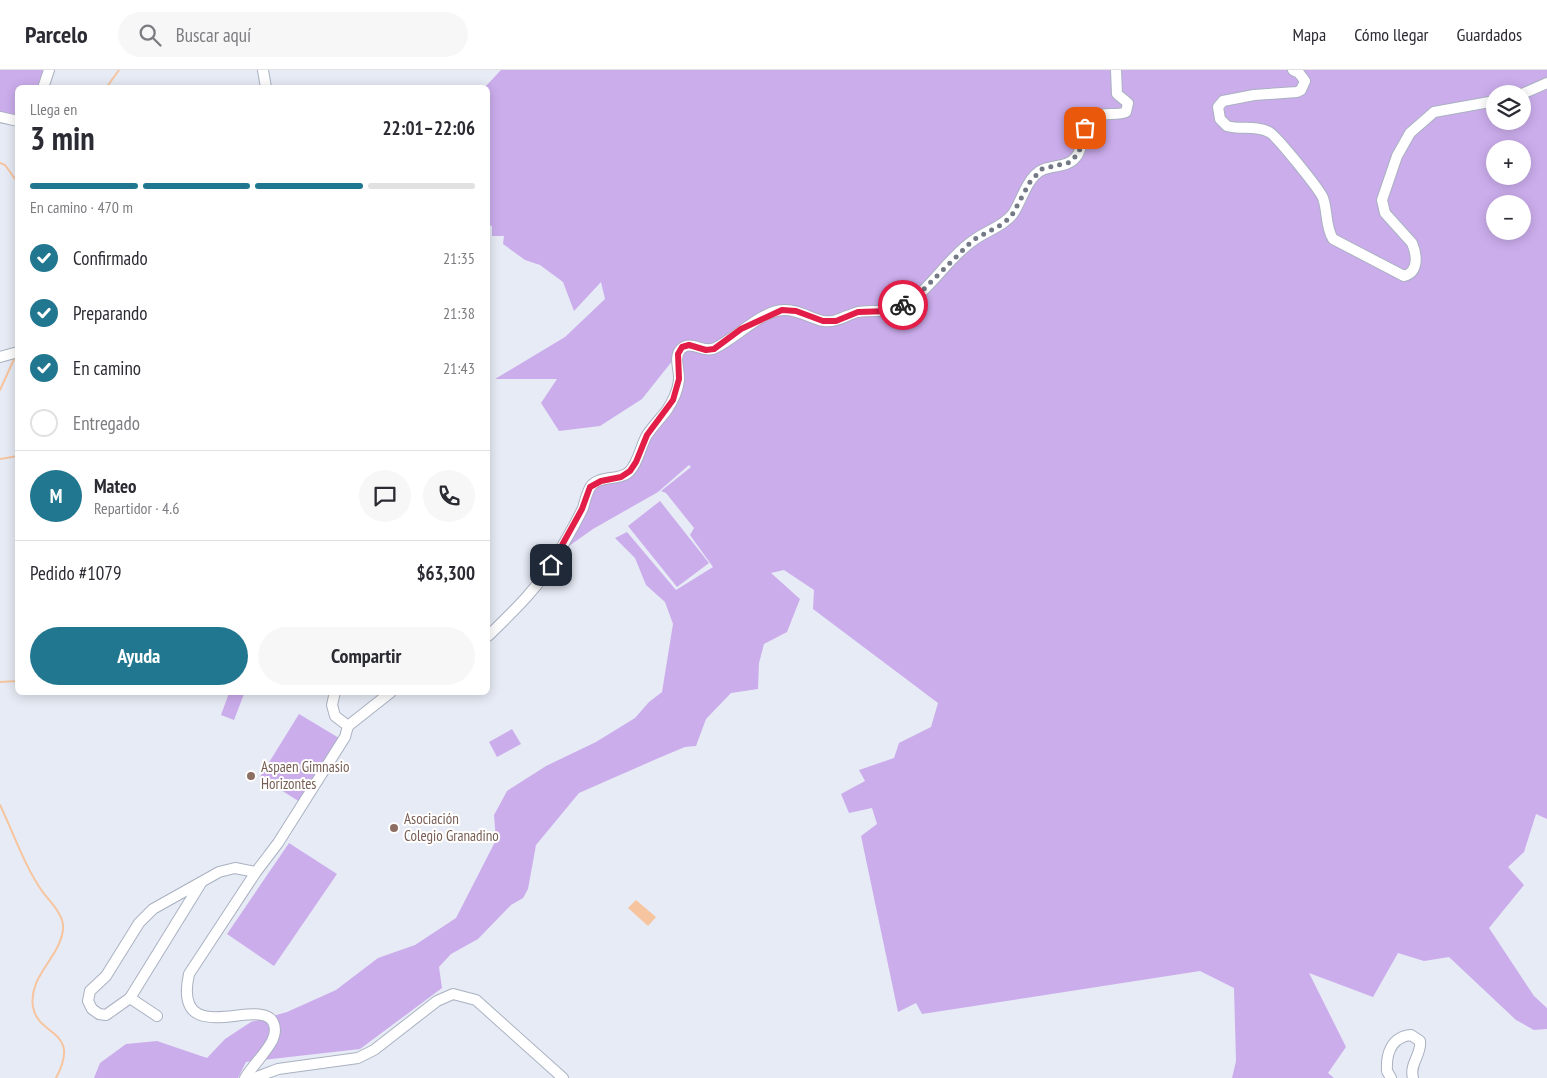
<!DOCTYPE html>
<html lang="es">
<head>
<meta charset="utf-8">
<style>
  :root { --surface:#fff; --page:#f7f7f7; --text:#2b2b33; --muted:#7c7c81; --line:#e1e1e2; --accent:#21778f }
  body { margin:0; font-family:"PT Sans Narrow",sans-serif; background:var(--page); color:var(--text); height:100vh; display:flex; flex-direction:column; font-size:19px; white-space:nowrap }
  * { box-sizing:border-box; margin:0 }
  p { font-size:16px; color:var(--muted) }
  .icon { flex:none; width:28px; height:28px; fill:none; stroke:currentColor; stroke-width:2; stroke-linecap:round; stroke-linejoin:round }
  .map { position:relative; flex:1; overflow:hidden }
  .panel { position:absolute; left:15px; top:15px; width:475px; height:610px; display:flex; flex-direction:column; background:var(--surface); border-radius:8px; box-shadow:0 2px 12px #0003 }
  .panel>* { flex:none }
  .fabs { position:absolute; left:1486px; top:15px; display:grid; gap:10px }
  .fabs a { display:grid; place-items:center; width:45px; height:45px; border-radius:50%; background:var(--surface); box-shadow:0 2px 12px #0003; font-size:25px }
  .pin { position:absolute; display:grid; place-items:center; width:42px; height:42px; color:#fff; margin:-21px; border-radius:10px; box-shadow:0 2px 8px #0006 }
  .courier { position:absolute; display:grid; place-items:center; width:50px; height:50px; margin:-25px; border:4px solid #e11d48; border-radius:50%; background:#fff; color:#222; box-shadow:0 1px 6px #0007 }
  .summary em { font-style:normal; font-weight:800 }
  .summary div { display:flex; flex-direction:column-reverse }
  .summary { display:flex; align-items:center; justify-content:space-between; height:85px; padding:0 15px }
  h1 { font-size:32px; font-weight:800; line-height:38px }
  .bar { display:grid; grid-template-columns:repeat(4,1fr); gap:8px 5px; align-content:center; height:60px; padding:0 15px }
  .bar i { height:6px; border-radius:4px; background:var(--line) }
  .bar .current { background:var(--accent) }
  .bar p { grid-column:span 4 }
  .line { display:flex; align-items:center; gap:12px; padding:0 15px; border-top:1px solid var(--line) }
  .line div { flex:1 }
  .round { display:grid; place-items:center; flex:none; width:52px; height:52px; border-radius:26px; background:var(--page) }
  ol { padding:0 15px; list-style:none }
  li { display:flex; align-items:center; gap:15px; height:55px }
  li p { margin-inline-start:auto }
  li .icon { padding:5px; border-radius:50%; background:var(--accent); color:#fff; stroke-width:4 }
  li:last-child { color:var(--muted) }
  li i { width:28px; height:28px; border:2px solid var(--line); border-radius:50% }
  .primary-button { display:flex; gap:10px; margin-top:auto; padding:10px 15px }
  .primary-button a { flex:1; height:58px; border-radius:30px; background:var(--accent); color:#fff; font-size:20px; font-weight:800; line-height:58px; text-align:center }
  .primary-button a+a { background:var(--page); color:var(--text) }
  header { display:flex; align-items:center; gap:30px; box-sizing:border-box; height:70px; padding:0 25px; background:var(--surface); border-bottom:1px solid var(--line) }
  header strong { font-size:24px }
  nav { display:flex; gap:28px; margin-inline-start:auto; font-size:18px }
  .search { width:350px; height:45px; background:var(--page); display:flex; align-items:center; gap:12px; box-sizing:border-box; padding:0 18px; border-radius:28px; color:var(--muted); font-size:19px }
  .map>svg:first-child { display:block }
  .green { fill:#cbadec; fill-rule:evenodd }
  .water { fill:#f6c59f }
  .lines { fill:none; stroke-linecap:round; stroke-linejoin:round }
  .stream { stroke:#f6c59f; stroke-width:2 }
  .minor-casing { stroke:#a9b1c1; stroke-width:12 }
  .minor { stroke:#fff; stroke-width:10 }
  .done { stroke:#737985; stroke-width:5; stroke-dasharray:0 9 }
  .route { stroke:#e11d48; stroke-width:6 }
  .education-dot { fill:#8d6e63; stroke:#fff; stroke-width:2 }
  .labels { text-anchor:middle; stroke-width:4; stroke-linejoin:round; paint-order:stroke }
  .education-label { font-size:15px; fill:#785e54; stroke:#fff; text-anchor:start }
</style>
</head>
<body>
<header>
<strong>Parcelo</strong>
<div class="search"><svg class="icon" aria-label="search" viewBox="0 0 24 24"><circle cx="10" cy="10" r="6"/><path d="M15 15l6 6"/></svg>Buscar aquí</div>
<nav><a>Mapa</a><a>Cómo llegar</a><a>Guardados</a></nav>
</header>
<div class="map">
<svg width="1547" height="1008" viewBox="0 0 1547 1008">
  <rect width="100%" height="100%" fill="#e7ebf5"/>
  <!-- green -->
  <g class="green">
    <polygon points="0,0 49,0 43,17 18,18 17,51 0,47"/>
    <path d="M501 0H1547V749L1536 744 1524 782 1508 797 1524 815 1489 858 1534 926 1547 938V959L1534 960 1516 950 1449 887 1424 891 1398 883 1373 927 1309 903 1346 977 1328 1003 1334 1008H1232L1236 991 1234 918 1200 901 922 944 916 933 898 942 861 766 877 754 872 738 849 743 841 724 865 711 859 700 894 688 899 673 931 657 938 633 813 539 814 520 784 500 771 503 800 529 787 562 764 574 759 593 758 619 731 623 706 649 696 676 685 677 661 687 579 723 536 775 528 819 523 828 511 835 478 869 451 884 439 897 442 918 360 979 246 992 238 1008H94L100 993 126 974 157 971 207 988 225 969 251 952 287 942 336 920 378 888 415 875 456 848 496 770 494 745 507 721 546 696 596 672 635 648 649 632 662 622 673 554 665 532 646 515 635 488 615 468 627 462 676 520 713 497 690 465 694 458 666 423 661 421 691 397 689 395 658 422 593 459 559 483 590 417 621 407 673 330 677 285 642 329 600 356 559 361 541 333 557 309H495L565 267 605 229 601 212 574 241 563 212 540 195 525 190 503 174 504 166H492V156L488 155V18L485 17ZM1495 24H1522V51H1495ZM1495 79H1522V106H1495ZM1495 134H1522V161H1495Z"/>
    <polygon points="660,431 709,493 677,517 628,456"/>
    <polygon points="229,623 244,624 234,650 221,645"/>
    <polygon points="299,644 339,668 300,732 260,707"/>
    <polygon points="512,659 521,674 497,687 489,672"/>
    <polygon points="289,773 337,804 274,896 227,864"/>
  </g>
  <!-- water -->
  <polygon class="water" points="636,830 656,847 648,856 628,838"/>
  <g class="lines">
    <!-- stream -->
    <g class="stream">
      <polyline points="106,18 119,0"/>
      <polyline points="0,93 5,95 18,113"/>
      <polyline points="0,320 15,287"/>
      <polyline points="0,389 18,386"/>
      <polyline points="18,491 18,503"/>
      <polyline points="0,612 18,611"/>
      <path d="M0 735C13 762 25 797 42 821 50 832 65 845 63 860 59 889 28 906 33 937 38 967 82 959 56 1008"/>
    </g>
    <!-- minor casing -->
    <g class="minor-casing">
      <g id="minor">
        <polyline points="263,0 266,18"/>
        <path d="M1293 0 1299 3 1305 11 1301 20 1297 22 1254 25 1223 31 1218 37 1220 49 1227 56C1240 60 1256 55 1269 62 1276 65 1320 120 1323 128 1328 142 1325 156 1333 169L1404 206C1419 202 1417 185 1412 173L1385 143 1382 130 1397 86 1410 63 1434 42 1495 31"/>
        <polyline points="43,18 49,0"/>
        <polyline points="1522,24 1547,13"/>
        <polyline points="0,47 18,51"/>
        <polyline points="0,287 18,282"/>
        <path d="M488 566C515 540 541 515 559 482 567 468 576 453 583 438 585 431 587 422 591 416 600 405 619 411 629 402 639 392 640 377 647 365 653 356 661 348 667 340 673 331 678 320 679 310 680 300 673 287 681 279 691 269 704 284 715 278 735 269 761 241 783 240 797 239 810 248 823 251 837 253 846 245 858 242 874 239 888 244 903 236 931 220 947 188 974 170 986 161 1002 157 1012 145 1021 133 1024 116 1035 105 1046 93 1066 100 1076 87 1086 75 1080 56 1095 47 1103 42 1117 46 1126 42L1128 33 1117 24 1116 0"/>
        <polyline points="335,622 332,635 335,646 348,656 391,622"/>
        <polyline points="201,813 130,928 106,945 99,944 92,939 88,931 90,921 106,906 139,853 153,839 219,802 235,798 256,802"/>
        <polyline points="130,928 157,946"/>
        <path d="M245 1008C253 995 265 984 272 971 275 965 276 958 273 952 260 926 172 981 189 904L256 802 278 773 345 667 348 656"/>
        <polyline points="254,1008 278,999 358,988 374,980 437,931 453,924 476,930 563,1008"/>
        <path d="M1391 1008 1387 1001C1386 984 1391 967 1411 965L1420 971C1422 984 1409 994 1413 1008"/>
      </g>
    </g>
    <!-- minor -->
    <use href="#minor" class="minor"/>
  </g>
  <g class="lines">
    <!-- done -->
    <polyline class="done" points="903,235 916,227 973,170 999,156 1011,147 1030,112 1042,99 1071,92 1079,82 1085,58"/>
    <!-- route -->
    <polyline class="route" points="551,495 582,439 590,417 601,411 621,407 630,401 636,392 647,365 673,330 679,309 678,284 682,277 689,275 706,280 714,279 741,259 782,240 796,241 823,251 836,251 858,242 890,241 903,235"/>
  </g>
  <!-- markers -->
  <g class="education-dot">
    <circle cx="251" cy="706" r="5"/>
    <circle cx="394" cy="758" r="5"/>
  </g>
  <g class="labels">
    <!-- education labels -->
    <g class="education-label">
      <text x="261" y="702">Aspaen Gimnasio<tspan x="261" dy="17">Horizontes</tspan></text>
      <text x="404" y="754">Asociación<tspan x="404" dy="17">Colegio Granadino</tspan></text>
    </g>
  </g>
</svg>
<div class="fabs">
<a><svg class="icon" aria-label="layers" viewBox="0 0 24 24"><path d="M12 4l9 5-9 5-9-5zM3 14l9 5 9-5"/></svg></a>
<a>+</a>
<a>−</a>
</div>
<div class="pin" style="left:1085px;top:58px;background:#ea580c"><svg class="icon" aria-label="bag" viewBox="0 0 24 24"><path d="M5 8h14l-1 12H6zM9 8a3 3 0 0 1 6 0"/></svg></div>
<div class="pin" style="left:551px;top:495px;background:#1f2937"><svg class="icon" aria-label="home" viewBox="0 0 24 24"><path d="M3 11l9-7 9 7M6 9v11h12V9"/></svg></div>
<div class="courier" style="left:903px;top:235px"><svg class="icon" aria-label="bike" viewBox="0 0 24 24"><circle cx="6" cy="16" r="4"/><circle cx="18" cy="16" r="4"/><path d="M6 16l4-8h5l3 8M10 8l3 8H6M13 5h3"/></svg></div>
<section class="panel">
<div class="summary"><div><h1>3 min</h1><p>Llega en</p></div><em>22:01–22:06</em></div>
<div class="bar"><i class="current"></i><i class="current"></i><i class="current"></i><i></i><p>En camino · 470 m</p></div>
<ol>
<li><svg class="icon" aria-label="check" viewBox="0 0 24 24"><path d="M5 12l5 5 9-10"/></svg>Confirmado<p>21:35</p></li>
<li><svg class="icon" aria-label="check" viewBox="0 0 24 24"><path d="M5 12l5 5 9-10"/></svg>Preparando<p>21:38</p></li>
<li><svg class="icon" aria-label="check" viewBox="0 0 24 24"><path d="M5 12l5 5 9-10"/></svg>En camino<p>21:43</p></li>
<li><i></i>Entregado</li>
</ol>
<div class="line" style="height:90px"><b class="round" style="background:var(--accent);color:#fff">M</b><div><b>Mateo</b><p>Repartidor · 4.6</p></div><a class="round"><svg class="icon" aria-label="chat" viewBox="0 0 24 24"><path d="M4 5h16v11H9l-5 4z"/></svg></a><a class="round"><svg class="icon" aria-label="phone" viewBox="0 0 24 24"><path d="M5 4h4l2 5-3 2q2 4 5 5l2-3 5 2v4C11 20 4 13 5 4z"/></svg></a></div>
<div class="line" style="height:65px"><div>Pedido #1079</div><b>$63,300</b></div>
<div class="primary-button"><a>Ayuda</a><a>Compartir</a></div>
</section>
</div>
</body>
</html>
